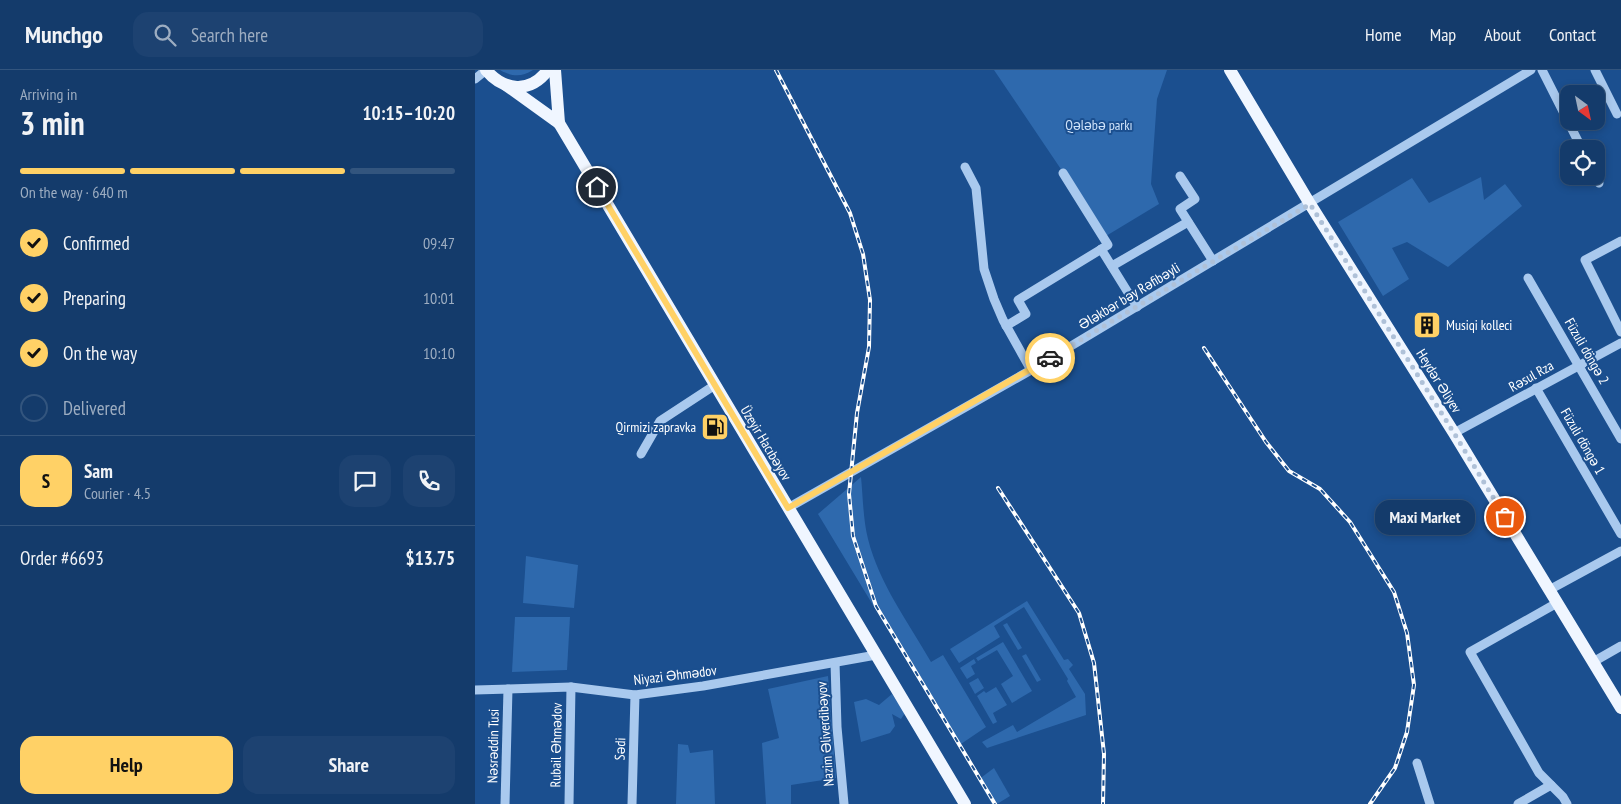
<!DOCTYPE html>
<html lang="en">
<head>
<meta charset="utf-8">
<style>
  :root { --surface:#143b6b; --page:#1d4271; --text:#f1f3f6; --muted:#9dadc1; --line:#33557e; --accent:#ffd166 }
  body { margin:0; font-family:"PT Sans Narrow",sans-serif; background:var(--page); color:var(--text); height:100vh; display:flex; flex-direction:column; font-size:19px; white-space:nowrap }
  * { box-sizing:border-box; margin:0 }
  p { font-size:16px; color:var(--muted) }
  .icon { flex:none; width:28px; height:28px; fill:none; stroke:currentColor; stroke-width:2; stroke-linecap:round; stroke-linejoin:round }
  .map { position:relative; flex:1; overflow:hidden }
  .side { display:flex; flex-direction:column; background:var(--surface); width:475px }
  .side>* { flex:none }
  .needle { width:32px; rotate:147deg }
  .tools { position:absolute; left:1085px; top:15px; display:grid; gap:10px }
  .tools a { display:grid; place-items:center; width:45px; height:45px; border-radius:10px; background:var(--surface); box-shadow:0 2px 8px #0003,0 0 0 1px var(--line); font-size:25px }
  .pin { position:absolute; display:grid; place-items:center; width:42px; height:42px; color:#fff; margin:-21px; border:2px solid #fff; border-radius:50%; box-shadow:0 1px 5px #0007 }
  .courier { position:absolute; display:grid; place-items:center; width:50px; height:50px; margin:-25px; border:4px solid #ffd166; border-radius:50%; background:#fff; color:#222; box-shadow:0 1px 6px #0007 }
  .bubble { position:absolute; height:35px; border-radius:15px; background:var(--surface); box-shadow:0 2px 8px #0003,0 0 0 1px var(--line); font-size:16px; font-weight:700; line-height:35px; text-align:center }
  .head em { font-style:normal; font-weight:700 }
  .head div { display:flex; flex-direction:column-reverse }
  .head { display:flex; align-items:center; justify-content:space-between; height:85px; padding:0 20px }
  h1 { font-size:32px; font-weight:700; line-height:38px }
  .bar { display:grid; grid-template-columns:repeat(4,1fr); gap:8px 5px; align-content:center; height:60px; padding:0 20px }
  .bar i { height:6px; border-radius:4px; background:var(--line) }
  .bar .current { background:var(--accent) }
  .bar p { grid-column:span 4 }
  .line { display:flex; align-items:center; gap:12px; padding:0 20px; border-top:1px solid var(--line) }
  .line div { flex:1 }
  .round { display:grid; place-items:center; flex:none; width:52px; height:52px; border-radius:15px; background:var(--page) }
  ol { padding:0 20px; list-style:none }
  li { display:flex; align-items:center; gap:15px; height:55px }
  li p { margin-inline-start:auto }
  li .icon { padding:5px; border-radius:50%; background:var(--accent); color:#111; stroke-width:4 }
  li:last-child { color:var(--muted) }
  li i { width:28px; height:28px; border:2px solid var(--line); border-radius:50% }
  .button { display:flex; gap:10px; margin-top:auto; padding:10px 20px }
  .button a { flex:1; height:58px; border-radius:15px; background:var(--accent); color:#111; font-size:20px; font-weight:700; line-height:58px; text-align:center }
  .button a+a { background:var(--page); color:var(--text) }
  header { display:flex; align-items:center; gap:30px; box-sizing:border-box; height:70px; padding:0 25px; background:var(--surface); border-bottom:1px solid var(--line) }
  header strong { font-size:24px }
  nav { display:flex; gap:28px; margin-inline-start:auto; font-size:18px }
  .search { width:350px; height:45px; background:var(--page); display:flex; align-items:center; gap:12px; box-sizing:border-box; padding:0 18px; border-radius:15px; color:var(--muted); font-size:19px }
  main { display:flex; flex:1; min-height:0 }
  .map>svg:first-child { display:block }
  .green { fill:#2e69ad }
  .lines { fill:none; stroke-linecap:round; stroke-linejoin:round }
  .minor { stroke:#a9c9ee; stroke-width:9 }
  .major { stroke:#f0f6ff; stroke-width:12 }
  .rail-casing { stroke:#fff; stroke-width:4 }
  .rail { stroke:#1b4f8f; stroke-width:2; stroke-dasharray:5.5; stroke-linecap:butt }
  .done { stroke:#afc1d8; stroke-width:5; stroke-dasharray:0 9 }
  .route { stroke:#ffd166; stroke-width:6 }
  .labels { text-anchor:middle; stroke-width:4; stroke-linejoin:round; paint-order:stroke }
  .park-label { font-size:14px; fill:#cfe3fa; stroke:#1b4f8f }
  .street-label { font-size:14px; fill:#fff; stroke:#1b4f8f }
  .poi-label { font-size:14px; fill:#fff; stroke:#1b4f8f; text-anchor:start }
</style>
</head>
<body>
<header>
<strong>Munchgo</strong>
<div class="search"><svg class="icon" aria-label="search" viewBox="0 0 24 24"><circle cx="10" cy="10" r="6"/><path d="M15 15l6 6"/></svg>Search here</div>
<nav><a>Home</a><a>Map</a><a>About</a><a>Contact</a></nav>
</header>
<main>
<section class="side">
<div class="head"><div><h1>3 min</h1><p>Arriving in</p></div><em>10:15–10:20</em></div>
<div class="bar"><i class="current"></i><i class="current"></i><i class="current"></i><i></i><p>On the way · 640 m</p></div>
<ol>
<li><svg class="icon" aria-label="check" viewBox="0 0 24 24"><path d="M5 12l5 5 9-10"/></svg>Confirmed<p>09:47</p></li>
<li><svg class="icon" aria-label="check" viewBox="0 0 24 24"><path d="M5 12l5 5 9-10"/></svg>Preparing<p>10:01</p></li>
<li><svg class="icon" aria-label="check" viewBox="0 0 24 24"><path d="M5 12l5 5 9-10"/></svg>On the way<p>10:10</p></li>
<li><i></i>Delivered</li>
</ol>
<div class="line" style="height:90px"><b class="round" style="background:var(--accent);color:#111">S</b><div><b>Sam</b><p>Courier · 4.5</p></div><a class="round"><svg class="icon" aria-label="chat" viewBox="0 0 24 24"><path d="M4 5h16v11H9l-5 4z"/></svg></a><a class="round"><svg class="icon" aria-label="phone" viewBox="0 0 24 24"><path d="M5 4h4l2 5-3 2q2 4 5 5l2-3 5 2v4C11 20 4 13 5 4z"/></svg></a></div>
<div class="line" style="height:65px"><div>Order #6693</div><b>$13.75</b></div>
<div class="button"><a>Help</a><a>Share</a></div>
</section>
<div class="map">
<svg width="1146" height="734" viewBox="0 0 1146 734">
  <rect width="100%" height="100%" fill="#1b4f8f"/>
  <!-- green -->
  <g class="green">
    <path d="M25 0H58C47 7 37 7 25 0Z"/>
    <polygon points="519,0 692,0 682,29 676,114 684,134 631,166"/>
    <polygon points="1006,107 1009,130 1030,114 1047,136 973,197 932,172 917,178 934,209 908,226 863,152 937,108 954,133"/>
    <path d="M386 407C388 427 388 449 393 469 404 513 433 552 456 592L468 585 511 657 483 676 343 444Z"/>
    <polygon points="51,486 103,495 99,538 48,533"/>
    <polygon points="552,531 589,590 593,589 598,595 594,599 610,624 611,645 512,678 507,672 538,655 542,662 601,627 592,611 593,609 549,537 519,556 525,567 484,593 475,579"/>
    <polygon points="40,547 95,547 92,600 37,602"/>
    <polygon points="532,553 547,578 543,580 528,555"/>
    <polygon points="528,572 557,621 537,633 526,614 538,606 522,580 503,591 501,588"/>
    <polygon points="551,584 566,610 562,612 547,586"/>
    <polygon points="499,589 501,593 496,596 500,604 492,609 485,598"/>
    <polygon points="353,606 361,708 316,715 316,734 291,734 287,673 304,668 293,619"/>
    <polygon points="503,608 509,618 500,624 494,613"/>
    <polygon points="521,617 532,635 518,643 522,652 518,654 502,626 509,621 511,623"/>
    <polygon points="417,624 430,643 426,649 417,644 420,656 415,663 386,672 379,632 391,629 404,635"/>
    <polygon points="203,674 213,675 215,683 238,680 240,734 201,734"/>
    <polygon points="519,698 535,726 522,734 517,734 503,710"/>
  </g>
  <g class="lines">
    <!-- minor -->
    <g class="minor">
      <polyline points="1067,0 1107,79"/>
      <polyline points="1120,0 1142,44"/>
      <polyline points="0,9 11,0"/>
      <polyline points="490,97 501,118 509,199 519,229 528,250 556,300"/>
      <polyline points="705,106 720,129 705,139 738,191"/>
      <polyline points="1121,106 1124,113"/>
      <polyline points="1146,171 1110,190 1146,262"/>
      <polyline points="626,179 662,237"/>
      <polyline points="637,196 713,152"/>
      <polyline points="1053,208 1146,369"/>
      <polyline points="531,256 551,244 543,230 633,175 588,103"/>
      <polyline points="1061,318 1146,464"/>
      <polyline points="979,363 1146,273"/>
      <polyline points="166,384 185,351 240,315"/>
      <polyline points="313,438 556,300 1056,0"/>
      <polyline points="1074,520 1146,481"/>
      <polyline points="1082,533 995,582 1064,703 1088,727 1092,734"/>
      <polyline points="1118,592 1146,576"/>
      <polyline points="360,593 362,657 369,734"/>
      <polyline points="0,620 96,617 160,625 228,616 401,585"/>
      <polyline points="942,693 955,734"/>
      <polyline points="30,734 33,619"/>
      <polyline points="94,734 96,617"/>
      <polyline points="157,734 160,625"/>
      <polyline points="1043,734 1076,715"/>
    </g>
    <!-- major -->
    <g class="major">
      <path d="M11 0C29 21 55 24 73 0"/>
      <polyline points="755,0 835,134 979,363 1146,638"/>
      <polyline points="31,15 84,53 80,0"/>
      <polyline points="84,53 490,734"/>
    </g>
    <!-- rail casing -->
    <g class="rail-casing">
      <g id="rail">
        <polyline points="301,0 375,143 388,184 395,230 394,277 382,343 374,424 378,466 401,536 520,734"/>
        <polyline points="729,278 791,372 814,401 845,419 875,452 919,522 932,563 939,615 932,662 920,698 895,734"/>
        <polyline points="523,418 604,543 619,593 629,684 628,734"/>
      </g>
    </g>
    <!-- rail -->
    <use href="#rail" class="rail"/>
  </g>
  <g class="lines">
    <!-- done -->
    <polyline class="done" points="575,288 835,134 979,363 1030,447"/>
    <!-- route -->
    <polyline class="route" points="122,117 313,438 575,288"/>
  </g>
  <!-- icons -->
  <defs>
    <g id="building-square" transform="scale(1.4375)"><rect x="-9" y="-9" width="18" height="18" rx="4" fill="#ffd166" stroke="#1b4f8f"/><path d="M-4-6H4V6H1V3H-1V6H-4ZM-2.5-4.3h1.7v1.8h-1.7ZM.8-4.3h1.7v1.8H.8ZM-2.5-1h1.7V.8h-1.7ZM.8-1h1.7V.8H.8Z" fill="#111"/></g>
    <g id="fuel-square" transform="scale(1.4375)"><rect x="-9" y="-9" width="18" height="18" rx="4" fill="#ffd166" stroke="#1b4f8f"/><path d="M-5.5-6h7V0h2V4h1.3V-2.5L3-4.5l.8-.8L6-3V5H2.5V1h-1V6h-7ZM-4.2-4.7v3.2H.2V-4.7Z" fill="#111"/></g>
  </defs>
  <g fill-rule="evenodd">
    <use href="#building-square" x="952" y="255"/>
    <use href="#fuel-square" x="240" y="357"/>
  </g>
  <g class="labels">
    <!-- park labels -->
    <g class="park-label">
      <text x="624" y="60">Qələbə parkı</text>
    </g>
    <!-- street labels -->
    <g class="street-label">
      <text transform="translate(654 226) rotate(-31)" y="5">Ələkbər bəy Rəfibəyli</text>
      <text transform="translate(1112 281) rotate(60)" y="5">Füzuli döngə 2</text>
      <text transform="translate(1056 306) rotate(-29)" y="5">Rəsul Rza</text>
      <text transform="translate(964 311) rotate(58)" y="5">Heydər Əliyev</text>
      <text transform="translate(1108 371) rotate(60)" y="5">Füzuli döngə 1</text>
      <text transform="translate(291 373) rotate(59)" y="5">Üzeyir Hacıbəyov</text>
      <text transform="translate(200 605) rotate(-7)" y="5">Niyazi Əhmədov</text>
      <text transform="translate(350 664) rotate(-94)" y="5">Nazim Əliverdibəyov</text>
      <text transform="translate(81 675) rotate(-89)" y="5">Rubail Əhmədov</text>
      <text transform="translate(18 676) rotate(-89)" y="5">Nəsrəddin Tusi</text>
      <text transform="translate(145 679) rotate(-88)" y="5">Sədi</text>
    </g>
    <!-- poi labels -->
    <g class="poi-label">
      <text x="971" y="260">Musiqi kolleci</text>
      <text x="221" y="362" text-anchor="end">Qirmizi zapravka</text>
    </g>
  </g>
</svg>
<div class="tools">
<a><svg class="needle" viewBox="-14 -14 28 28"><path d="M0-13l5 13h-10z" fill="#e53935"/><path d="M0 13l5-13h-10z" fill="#9dadc1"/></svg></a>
<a><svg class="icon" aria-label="locate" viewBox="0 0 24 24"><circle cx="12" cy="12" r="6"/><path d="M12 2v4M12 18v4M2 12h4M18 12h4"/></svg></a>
</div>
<div class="pin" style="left:1030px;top:447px;background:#ea580c"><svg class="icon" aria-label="bag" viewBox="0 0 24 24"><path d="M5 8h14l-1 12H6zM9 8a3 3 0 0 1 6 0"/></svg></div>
<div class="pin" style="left:122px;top:117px;background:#1f2937"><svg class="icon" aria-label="home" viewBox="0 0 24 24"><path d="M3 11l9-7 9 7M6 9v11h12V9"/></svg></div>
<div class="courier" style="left:575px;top:288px"><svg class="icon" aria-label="car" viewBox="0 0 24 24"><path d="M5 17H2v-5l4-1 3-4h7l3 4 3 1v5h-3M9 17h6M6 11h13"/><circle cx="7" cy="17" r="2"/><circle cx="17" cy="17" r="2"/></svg></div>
<div class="bubble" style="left:900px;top:430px;width:100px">Maxi Market</div>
</div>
</main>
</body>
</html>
